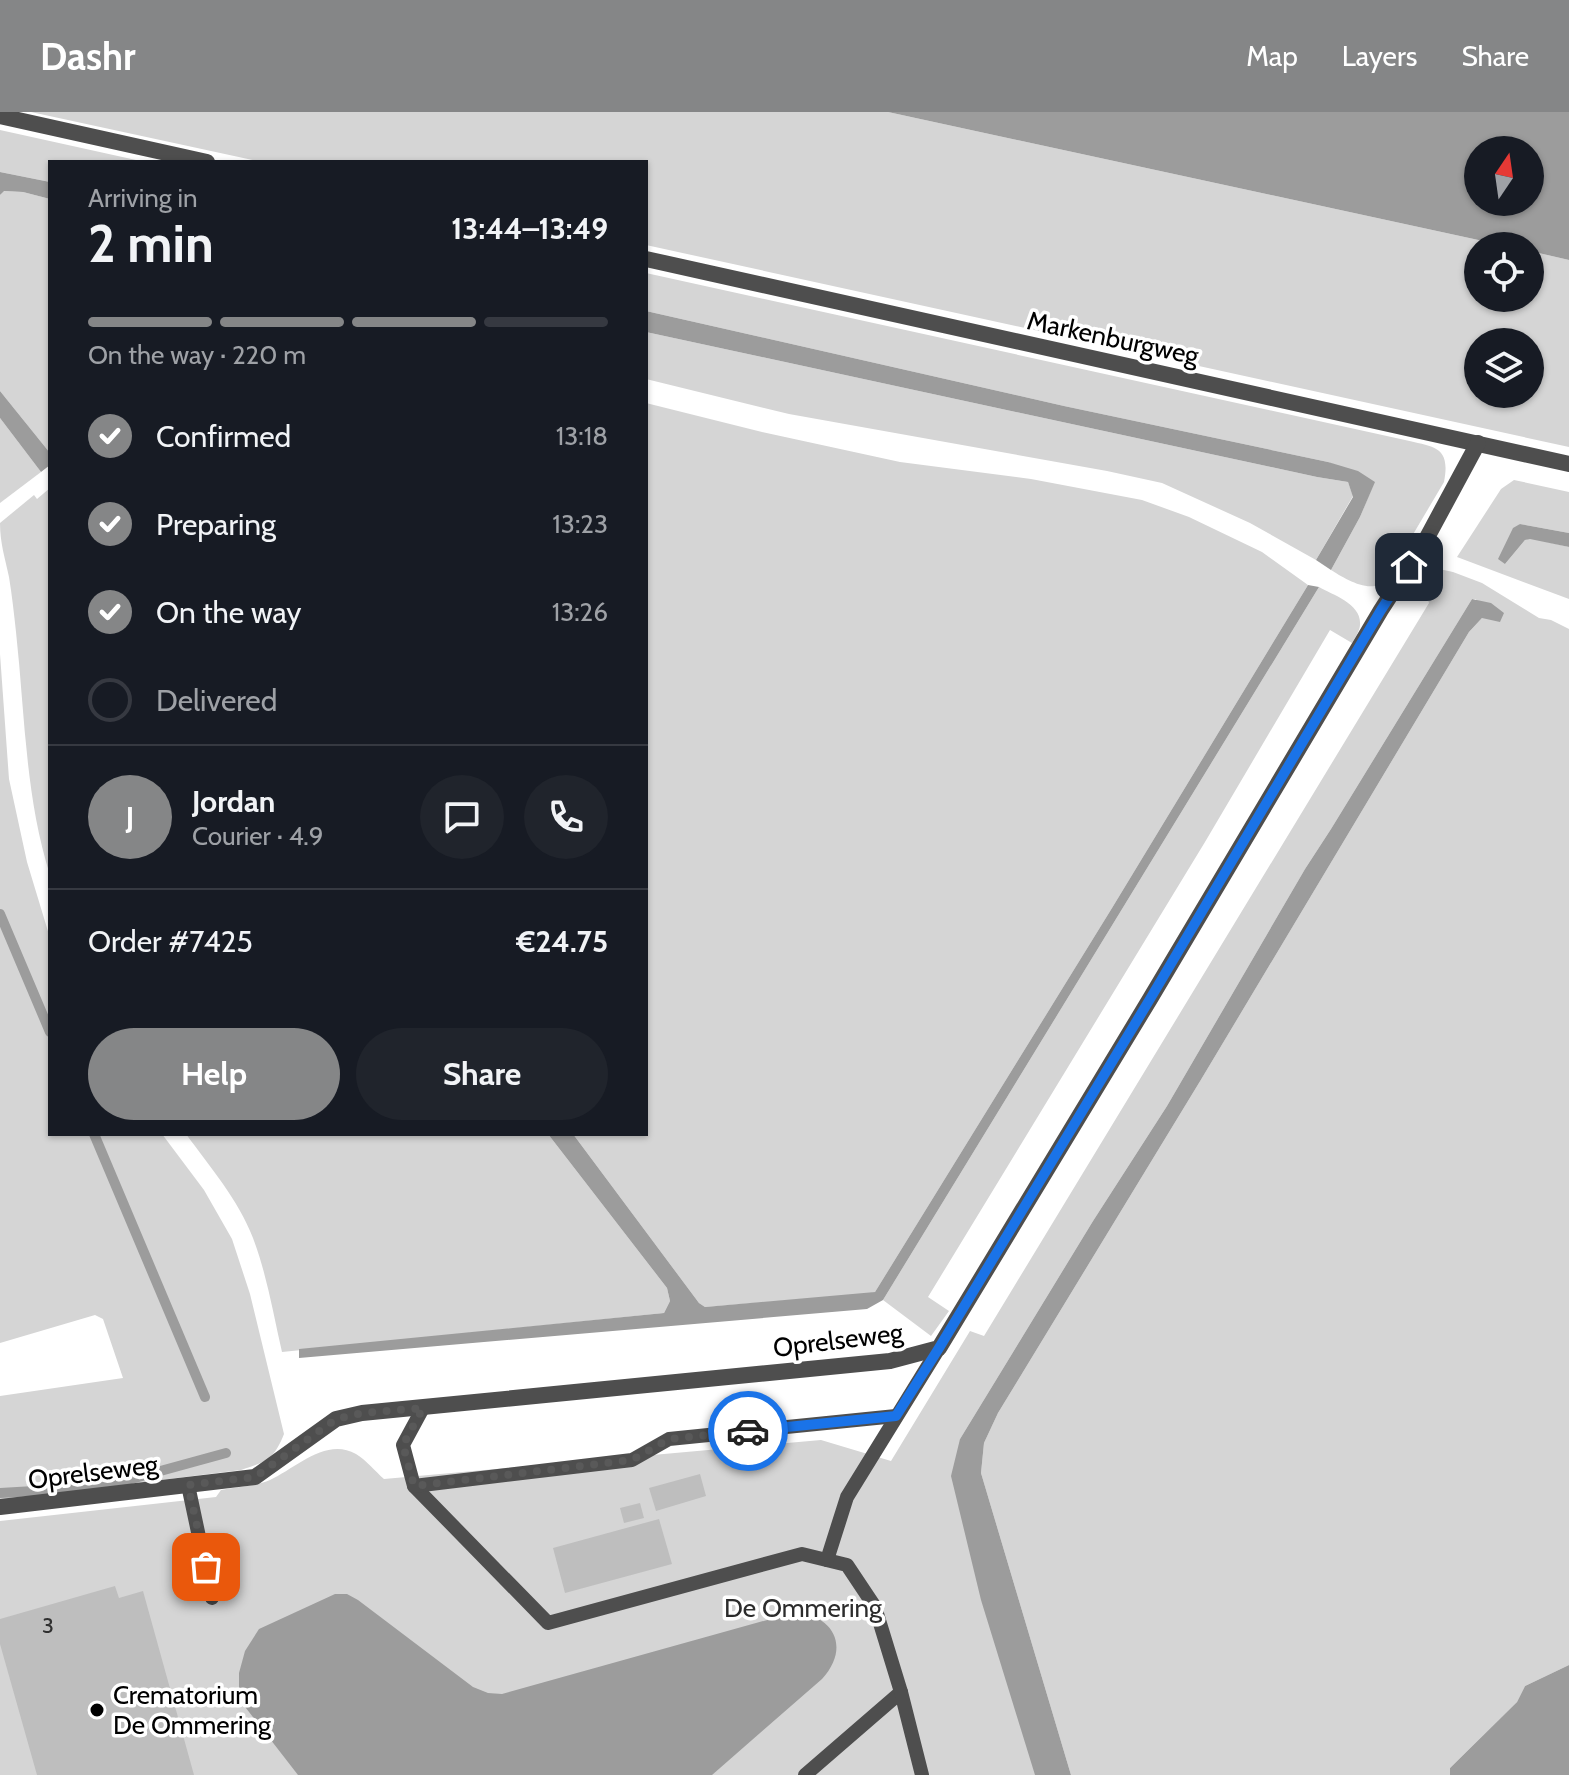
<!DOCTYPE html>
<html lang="en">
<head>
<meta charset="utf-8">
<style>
  :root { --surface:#171b24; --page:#20242c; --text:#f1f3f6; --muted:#9ea1a6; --line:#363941; --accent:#858687 }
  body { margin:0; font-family:Cabin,sans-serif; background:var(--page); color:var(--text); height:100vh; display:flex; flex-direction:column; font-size:30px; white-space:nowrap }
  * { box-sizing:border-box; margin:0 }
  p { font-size:26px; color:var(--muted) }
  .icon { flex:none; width:44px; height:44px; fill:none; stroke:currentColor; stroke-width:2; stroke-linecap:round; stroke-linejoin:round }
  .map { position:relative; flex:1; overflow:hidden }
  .side { position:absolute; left:48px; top:48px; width:600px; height:976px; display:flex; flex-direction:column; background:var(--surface); border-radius:0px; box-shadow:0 2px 6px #0004 }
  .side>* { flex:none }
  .needle { width:52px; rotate:13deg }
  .buttons { position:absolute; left:1464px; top:24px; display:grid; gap:16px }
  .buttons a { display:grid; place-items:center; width:80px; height:80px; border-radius:50%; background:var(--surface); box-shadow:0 2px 6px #0004; font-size:40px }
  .pin { position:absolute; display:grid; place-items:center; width:68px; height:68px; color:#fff; margin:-34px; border-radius:16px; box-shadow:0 4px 12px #0006 }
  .courier { position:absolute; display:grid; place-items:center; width:80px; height:80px; margin:-40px; border:6px solid #1a73e8; border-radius:50%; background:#fff; color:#222; box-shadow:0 2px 10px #0007 }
  .overview em { font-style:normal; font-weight:800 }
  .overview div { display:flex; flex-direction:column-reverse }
  .overview { display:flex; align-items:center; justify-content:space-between; height:136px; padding:0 40px }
  h1 { font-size:52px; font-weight:800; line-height:60px }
  .bar { display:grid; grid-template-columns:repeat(4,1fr); gap:12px 8px; align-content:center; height:96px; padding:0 40px }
  .bar i { height:10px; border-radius:6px; background:var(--line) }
  .bar .current { background:var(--accent) }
  .bar p { grid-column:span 4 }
  .line { display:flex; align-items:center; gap:20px; padding:0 40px; border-top:2px solid var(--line) }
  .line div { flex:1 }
  .round { display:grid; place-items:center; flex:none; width:84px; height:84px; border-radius:42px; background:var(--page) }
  ol { padding:0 40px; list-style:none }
  li { display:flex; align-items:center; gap:24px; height:88px }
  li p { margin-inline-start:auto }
  li .icon { padding:8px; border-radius:50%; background:var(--accent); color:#fff; stroke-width:4 }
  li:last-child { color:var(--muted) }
  li i { width:44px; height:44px; border:4px solid var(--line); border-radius:50% }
  .button { display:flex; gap:16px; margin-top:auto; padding:16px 40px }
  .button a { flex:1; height:92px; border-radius:48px; background:var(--accent); color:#fff; font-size:32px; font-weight:800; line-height:92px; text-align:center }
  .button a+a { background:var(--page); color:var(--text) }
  header { display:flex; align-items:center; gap:48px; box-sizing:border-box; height:112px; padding:0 40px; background:var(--accent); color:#fff }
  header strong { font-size:38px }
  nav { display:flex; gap:44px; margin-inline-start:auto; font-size:28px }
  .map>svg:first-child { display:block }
  .green { fill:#d5d5d5; fill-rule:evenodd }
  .water { fill:#9c9c9c; fill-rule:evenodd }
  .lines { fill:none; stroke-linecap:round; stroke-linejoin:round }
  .stream { stroke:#9c9c9c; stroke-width:10 }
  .building { fill:#bebebe }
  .service { stroke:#4e4e4e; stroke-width:14 }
  .minor { stroke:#4e4e4e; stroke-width:16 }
  .done { stroke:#595959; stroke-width:8; stroke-dasharray:0 14.4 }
  .route { stroke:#1a73e8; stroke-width:10 }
  .poi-dot { fill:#000; stroke:#fff; stroke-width:3 }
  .labels { text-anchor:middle; stroke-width:7; stroke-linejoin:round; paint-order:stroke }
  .number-label { font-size:22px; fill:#303030 }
  .street-label { font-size:26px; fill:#000; stroke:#fff }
  .park-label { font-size:26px; fill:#2c2c2c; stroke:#fff }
  .poi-label { font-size:26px; fill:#000; stroke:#fff; text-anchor:start }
</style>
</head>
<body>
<header>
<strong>Dashr</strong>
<nav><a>Map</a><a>Layers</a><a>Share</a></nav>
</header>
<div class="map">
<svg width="1569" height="1663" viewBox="0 0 1569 1663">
  <rect width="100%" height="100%" fill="#fff"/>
  <!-- green -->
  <g class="green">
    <path d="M31 0H888L1506 134H1478V186H1530V139L1569 148V335L646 133V50H262ZM1478 230H1530V282H1478Z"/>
    <polygon points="0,18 145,50 50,50 50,70 0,60"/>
    <polygon points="3,79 23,80 50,87 50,341 0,279 0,83"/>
    <path d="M646 161 1405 328C1434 335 1451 334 1444 370L1389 463C1386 466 1384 470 1380 472 1366 480 1342 465 1331 458L1360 405 1374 371 1328 350 1064 294 646 199Z"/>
    <polygon points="646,220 1317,365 1348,370 1353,384 1316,448 1250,411 1162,371 1107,359 789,302 646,267"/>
    <polygon points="646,291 762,320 900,350 1031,367 1142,388 1189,405 1262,440 1308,473 1112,796 875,1180 868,1182 705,1195 699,1191 573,1022 646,1022"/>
    <polygon points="0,306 41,360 0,391"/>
    <polygon points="1514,368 1569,380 1569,421 1520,412 1505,452 1525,428 1530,426 1569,435 1569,487 1457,445 1501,377"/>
    <path d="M50 376V763C25 684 25 602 16 520 14 502 12 483 9 465 5 446 0 431 0 411L34 383 37 387Z"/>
    <path d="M1439 457 1453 460 1482 471 1539 506 1551 508 1569 517V1553L1525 1574 1517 1590 1450 1656V1663H1071L981 1361 984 1331 998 1301 1202 966 1469 520 1482 506 1476 487H1472L1331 717 1305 757 1167 994 1093 1109 960 1327 1050 1663H0V1409L216 1385 221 1378C237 1375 256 1374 270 1368 296 1356 326 1325 356 1342 366 1348 375 1359 384 1367L821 1328 891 1349 970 1219 984 1224 1429 491 1423 474 1433 458Z"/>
    <path d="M1319 475C1333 483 1362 492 1360 513 1360 518 1355 526 1352 531L1330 518 1205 730 928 1185 949 1199 931 1224 883 1188Z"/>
    <path d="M0 542 9 667 27 750 50 826V1022H162L204 1078 232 1127 250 1182 284 1322C273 1349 267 1349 241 1358L0 1388V1284L123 1266 103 1207 95 1203 0 1231Z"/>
    <path d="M186 1022H548L667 1176 670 1189 664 1201 282 1240C273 1201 267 1163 253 1126 238 1087 210 1055 186 1022Z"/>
  </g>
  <!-- water -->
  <g class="water">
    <path d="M888 0H1569V148L1530 139V134H1506ZM1478 38H1530V90H1478Z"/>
    <polygon points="0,60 50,70 50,87 23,80 4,79 0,83"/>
    <polygon points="646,199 1064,294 1328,350 1358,359 1375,370 1360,405 1331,458 1316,448 1353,385 1348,370 1317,365 646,220"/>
    <polygon points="0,279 50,341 50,353 41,360 0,306"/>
    <polygon points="1520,412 1569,421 1569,435 1530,427 1525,428 1505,452 1498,447 1513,416"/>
    <polygon points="1308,473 1319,475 883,1188 867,1197 299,1246 299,1237 664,1201 670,1189 667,1176 548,1022 573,1022 699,1191 705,1195 875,1180 1112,796"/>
    <polygon points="1472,487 1491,491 1504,501 1500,510 1482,506 1469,520 1202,966 998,1301 984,1331 981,1361 1071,1663 1035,1663 981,1488 951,1364 960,1327 1093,1109 1167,994 1305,757 1331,717"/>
    <path d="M335 1482H347L358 1488 473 1575 488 1581 502 1582 792 1501C834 1501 851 1536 822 1567L712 1663H298L239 1587V1561L245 1539 259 1517Z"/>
    <polygon points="1569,1553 1569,1663 1450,1663 1450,1656 1517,1590 1525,1574"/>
  </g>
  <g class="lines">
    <!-- stream -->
    <g class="stream">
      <polyline points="0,802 50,920"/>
      <polyline points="94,1022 205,1285"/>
      <polyline points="0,1381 102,1375 226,1341"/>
    </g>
  </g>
  <!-- building -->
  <g class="building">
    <polygon points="700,1362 706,1384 656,1399 649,1376"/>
    <polygon points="640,1391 644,1406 624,1411 620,1396"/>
    <polygon points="659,1407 672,1452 565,1481 553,1436"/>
    <polygon points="115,1474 119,1486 143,1479 194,1663 37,1663 0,1532 0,1507"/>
  </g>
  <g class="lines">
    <!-- service -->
    <g class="service">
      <polyline points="423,1296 403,1333 414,1374 548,1511 802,1442 847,1453 875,1495 901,1580 805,1663"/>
      <polyline points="188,1373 212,1486"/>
      <polyline points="414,1374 632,1348 669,1327 896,1304"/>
      <polyline points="827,1448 847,1385 939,1236"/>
      <polyline points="901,1580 922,1663"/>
    </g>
    <!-- minor -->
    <g class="minor">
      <polyline points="0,4 207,50"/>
      <polyline points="646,147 1569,352"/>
      <polyline points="0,1395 255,1365 336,1307 362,1301 890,1249 939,1236 1150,887 1381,498 1423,433 1478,331"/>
    </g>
  </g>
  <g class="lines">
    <!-- done -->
    <polyline class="done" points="206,1455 188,1373 255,1365 336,1307 362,1301 423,1296 403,1333 414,1374 632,1348 669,1327 748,1319"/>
    <!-- route -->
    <polyline class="route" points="748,1319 896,1304 939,1236 1150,887 1381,498 1409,455"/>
  </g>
  <!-- markers -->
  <circle class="poi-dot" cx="97" cy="1598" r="8"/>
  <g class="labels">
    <!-- number labels -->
    <g class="number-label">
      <text x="48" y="1521">3</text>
    </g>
    <!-- street labels -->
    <g class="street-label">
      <text transform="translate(1113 226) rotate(12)" y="9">Markenburgweg</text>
      <text transform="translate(838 1228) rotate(-7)" y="9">Oprelseweg</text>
      <text transform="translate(93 1360) rotate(-7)" y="9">Oprelseweg</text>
    </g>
    <!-- park labels -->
    <g class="park-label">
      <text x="803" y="1505">De Ommering</text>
    </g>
    <!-- poi labels -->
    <g class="poi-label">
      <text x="113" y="1592">Crematorium<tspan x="113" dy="30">De Ommering</tspan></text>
    </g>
  </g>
</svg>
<div class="buttons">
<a><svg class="needle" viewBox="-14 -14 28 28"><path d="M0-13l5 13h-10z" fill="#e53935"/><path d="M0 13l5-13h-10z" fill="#9ea1a6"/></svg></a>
<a><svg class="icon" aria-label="locate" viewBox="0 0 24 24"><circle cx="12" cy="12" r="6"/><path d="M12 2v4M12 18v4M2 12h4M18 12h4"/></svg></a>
<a><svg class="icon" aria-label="layers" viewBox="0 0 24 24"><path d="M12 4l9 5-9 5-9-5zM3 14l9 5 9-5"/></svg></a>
</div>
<div class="pin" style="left:206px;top:1455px;background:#ea580c"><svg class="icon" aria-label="bag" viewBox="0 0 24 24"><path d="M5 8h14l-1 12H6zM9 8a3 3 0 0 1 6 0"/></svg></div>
<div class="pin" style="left:1409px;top:455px;background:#1f2937"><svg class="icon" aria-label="home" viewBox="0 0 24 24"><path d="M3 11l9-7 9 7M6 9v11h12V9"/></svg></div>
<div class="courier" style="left:748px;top:1319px"><svg class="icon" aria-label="car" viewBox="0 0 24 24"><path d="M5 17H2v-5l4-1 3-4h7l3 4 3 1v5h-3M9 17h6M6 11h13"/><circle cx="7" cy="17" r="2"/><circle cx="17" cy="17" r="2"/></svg></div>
<section class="side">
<div class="overview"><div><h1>2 min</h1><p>Arriving in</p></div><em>13:44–13:49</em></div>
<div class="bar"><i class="current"></i><i class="current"></i><i class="current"></i><i></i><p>On the way · 220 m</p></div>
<ol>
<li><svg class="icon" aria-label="check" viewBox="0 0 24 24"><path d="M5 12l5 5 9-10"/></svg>Confirmed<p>13:18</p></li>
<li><svg class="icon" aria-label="check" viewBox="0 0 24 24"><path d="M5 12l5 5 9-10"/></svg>Preparing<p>13:23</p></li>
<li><svg class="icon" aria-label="check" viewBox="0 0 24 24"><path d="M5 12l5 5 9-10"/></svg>On the way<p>13:26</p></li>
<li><i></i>Delivered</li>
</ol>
<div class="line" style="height:144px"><b class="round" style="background:var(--accent);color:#fff">J</b><div><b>Jordan</b><p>Courier · 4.9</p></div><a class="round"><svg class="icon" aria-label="chat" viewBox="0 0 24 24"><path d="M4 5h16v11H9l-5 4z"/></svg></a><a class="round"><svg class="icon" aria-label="phone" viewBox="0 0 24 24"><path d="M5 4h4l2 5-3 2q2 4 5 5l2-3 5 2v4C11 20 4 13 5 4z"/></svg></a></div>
<div class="line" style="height:104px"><div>Order #7425</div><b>€24.75</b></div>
<div class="button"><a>Help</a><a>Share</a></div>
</section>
</div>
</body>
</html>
